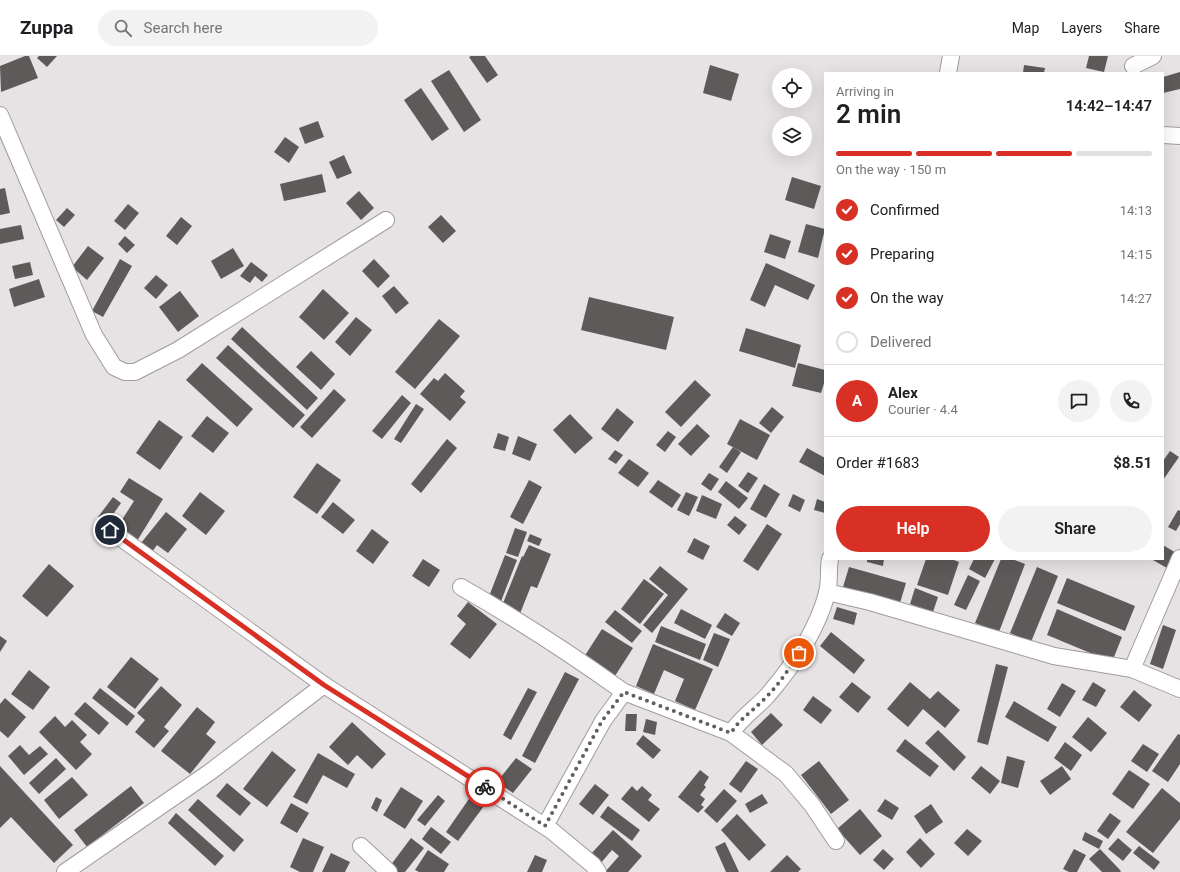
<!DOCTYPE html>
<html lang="en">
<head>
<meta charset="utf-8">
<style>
  :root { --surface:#fff; --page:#f2f2f2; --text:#202124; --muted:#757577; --line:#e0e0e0; --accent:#d93025 }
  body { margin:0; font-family:Roboto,sans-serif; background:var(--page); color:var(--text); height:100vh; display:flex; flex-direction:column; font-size:15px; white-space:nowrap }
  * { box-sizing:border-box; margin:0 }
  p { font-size:13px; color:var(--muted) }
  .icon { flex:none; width:22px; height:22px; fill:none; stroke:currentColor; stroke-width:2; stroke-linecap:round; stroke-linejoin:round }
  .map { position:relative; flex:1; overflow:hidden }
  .sheet { position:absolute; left:824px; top:16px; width:340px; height:488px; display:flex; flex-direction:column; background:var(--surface); border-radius:0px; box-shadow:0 4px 16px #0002 }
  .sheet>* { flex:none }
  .buttons { position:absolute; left:772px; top:12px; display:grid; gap:8px }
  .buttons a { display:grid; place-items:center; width:40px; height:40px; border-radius:50%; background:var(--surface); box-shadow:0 4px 16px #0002; font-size:20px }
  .pin { position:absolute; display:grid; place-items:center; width:34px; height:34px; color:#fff; margin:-17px; border:2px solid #fff; border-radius:50%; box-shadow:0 1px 4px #0007 }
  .courier { position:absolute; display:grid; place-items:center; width:40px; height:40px; margin:-20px; border:3px solid #d93025; border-radius:50%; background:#fff; color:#222; box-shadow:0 1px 5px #0007 }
  .overview em { font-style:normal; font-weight:600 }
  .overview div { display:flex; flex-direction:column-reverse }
  .overview { display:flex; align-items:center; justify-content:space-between; height:68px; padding:0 12px }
  h1 { font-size:26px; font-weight:600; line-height:30px }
  .bar { display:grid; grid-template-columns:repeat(4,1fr); gap:6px 4px; align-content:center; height:48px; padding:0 12px }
  .bar i { height:5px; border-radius:3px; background:var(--line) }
  .bar .on { background:var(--accent) }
  .bar p { grid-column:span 4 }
  .line { display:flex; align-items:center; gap:10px; padding:0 12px; border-top:1px solid var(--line) }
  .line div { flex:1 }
  .round { display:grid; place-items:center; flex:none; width:42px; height:42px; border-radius:21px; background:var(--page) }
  ol { padding:0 12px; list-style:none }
  li { display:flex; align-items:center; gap:12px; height:44px }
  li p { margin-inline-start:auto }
  li .icon { padding:4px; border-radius:50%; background:var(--accent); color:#fff; stroke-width:4 }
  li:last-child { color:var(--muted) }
  li i { width:22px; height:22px; border:2px solid var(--line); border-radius:50% }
  .cta { display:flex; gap:8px; margin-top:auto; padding:8px 12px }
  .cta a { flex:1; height:46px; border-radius:24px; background:var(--accent); color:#fff; font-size:16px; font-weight:600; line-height:46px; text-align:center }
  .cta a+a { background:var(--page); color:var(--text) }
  header { display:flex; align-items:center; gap:24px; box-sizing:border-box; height:56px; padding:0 20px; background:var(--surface); border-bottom:1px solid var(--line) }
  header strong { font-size:19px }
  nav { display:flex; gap:22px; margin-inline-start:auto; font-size:14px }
  .search { width:280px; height:36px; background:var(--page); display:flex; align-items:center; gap:10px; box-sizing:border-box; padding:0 14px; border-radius:22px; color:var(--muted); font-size:15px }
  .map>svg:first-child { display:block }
  .building { fill:#5e5a5a }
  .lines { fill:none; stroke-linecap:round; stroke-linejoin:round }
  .minor-casing { stroke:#a09b9d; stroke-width:18 }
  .minor { stroke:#fff; stroke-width:16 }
  .done { stroke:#625f60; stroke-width:4; stroke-dasharray:0 7.2 }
  .route { stroke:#d93025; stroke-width:5 }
</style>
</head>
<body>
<header>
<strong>Zuppa</strong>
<div class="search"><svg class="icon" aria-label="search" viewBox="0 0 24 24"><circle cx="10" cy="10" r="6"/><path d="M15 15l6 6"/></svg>Search here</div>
<nav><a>Map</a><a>Layers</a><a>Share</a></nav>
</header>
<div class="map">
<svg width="1180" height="816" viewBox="0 0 1180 816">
  <rect width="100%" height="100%" fill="#e7e2e4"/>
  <!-- building -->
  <g class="building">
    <polygon points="25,0 29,0 38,22 1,36 0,10"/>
    <polygon points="39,0 57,0 47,11 37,2"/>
    <polygon points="471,0 485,0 498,19 487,27 469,1"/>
    <polygon points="1089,0 1108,0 1104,16 1086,12"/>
    <polygon points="710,9 739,18 731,45 703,37"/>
    <polygon points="1024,9 1045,12 1044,17 1023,17"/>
    <polygon points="449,14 481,64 464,76 431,25"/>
    <polygon points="1180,16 1180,33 1163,37 1163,21"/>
    <polygon points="421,32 449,73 432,85 404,44"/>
    <polygon points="318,65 324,81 305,88 299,72"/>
    <polygon points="285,81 299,91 289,107 274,96"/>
    <polygon points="344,99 352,117 337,123 329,106"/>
    <polygon points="322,118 326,136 284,145 280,128"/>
    <polygon points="792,121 821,130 814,153 785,144"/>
    <polygon points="5,132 10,157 0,159 0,133"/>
    <polygon points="359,135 374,152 361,164 346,147"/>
    <polygon points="128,148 139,157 125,174 114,165"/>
    <polygon points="67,152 75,159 64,171 56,164"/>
    <polygon points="441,159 456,175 443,187 428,171"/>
    <polygon points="181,161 192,170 177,189 166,180"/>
    <polygon points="806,168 825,173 818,202 798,196"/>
    <polygon points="21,169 24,183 0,188 0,173"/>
    <polygon points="770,178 791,185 785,203 764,196"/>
    <polygon points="125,180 135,189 127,197 118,188"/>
    <polygon points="88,190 104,202 87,224 72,211"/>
    <polygon points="233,192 244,210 221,223 211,205"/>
    <polygon points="120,203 132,210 103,261 92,255"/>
    <polygon points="374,203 390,220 378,232 362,215"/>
    <polygon points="30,206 33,219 15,223 12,210"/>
    <polygon points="251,206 268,219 262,226 255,220 250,227 240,220"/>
    <polygon points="766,207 815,229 808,244 775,229 765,251 750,244"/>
    <polygon points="156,219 168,229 156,243 144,232"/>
    <polygon points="39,223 45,241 14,251 9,233"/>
    <polygon points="394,230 409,247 396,258 382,240"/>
    <polygon points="323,233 349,257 324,284 299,261"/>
    <polygon points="180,235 199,260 178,276 159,251"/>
    <polygon points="589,241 674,261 666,294 581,274"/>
    <polygon points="356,261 372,274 350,300 335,286"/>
    <polygon points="439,263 460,280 415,333 395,316"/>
    <polygon points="242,271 318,342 307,354 231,283"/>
    <polygon points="746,272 801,289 795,312 739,295"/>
    <polygon points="228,289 305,359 293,372 216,302"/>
    <polygon points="311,295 335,318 321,334 296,311"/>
    <polygon points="202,307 253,353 237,371 186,324"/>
    <polygon points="798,307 825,314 825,324 821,337 792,330"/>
    <polygon points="445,317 465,335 460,341 466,346 450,365 420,338 434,322 438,325"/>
    <polygon points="695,324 711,339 681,371 665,356"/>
    <polygon points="334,333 346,344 312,382 300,371"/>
    <polygon points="402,339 411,347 382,383 372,375"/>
    <polygon points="416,348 424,353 401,387 394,383"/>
    <polygon points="772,351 784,361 771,377 759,367"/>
    <polygon points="617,352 634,366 618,386 601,373"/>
    <polygon points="570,358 593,382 575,398 553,374"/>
    <polygon points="207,360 229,377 213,397 191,380"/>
    <polygon points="740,363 770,379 757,404 727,388"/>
    <polygon points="159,364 183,381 160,414 136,397"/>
    <polygon points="697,368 710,380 691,400 678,388"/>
    <polygon points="668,375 676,381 665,396 656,389"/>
    <polygon points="498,377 509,381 505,395 493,392"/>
    <polygon points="518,380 537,388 530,405 512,398"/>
    <polygon points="447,383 457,392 421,437 411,428"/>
    <polygon points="733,391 741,396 727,417 719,411"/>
    <polygon points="807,392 825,402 825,420 799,406"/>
    <polygon points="615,394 623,399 616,408 608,403"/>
    <polygon points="1170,395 1179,401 1163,424 1163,405"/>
    <polygon points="629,403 649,417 638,431 618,417"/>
    <polygon points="317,407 341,424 317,458 293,441"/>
    <polygon points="748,416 758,422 748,437 738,430"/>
    <polygon points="709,417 719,423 711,435 701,428"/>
    <polygon points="129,422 163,443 137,485 116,473 134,445 120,436"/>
    <polygon points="529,424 542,431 523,468 510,461"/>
    <polygon points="658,424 681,439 672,452 649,436"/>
    <polygon points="726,425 748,442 739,453 718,436"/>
    <polygon points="764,428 780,438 766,462 750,453"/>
    <polygon points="200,436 225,455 206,479 182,460"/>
    <polygon points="686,436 698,441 689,460 677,454"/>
    <polygon points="793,438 805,444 800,456 788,450"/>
    <polygon points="702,439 722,448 716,463 696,455"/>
    <polygon points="113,441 121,447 107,467 98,461"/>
    <polygon points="817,443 825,446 825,457 814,454"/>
    <polygon points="333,446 355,464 343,478 321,461"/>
    <polygon points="1178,454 1180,455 1180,468 1176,475 1168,471"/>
    <polygon points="166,456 187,473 168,497 157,489 152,496 141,487"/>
    <polygon points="735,460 747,469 739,479 727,469"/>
    <polygon points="767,468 782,478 758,515 743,505"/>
    <polygon points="515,472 527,476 518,501 506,497"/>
    <polygon points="372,473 389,486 373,508 356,495"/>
    <polygon points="530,478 542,483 539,490 527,485"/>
    <polygon points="694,482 710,490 703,504 687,496"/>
    <polygon points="529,489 551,498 537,532 531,530 519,560 501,552 522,500 523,501"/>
    <polygon points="1163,489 1176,497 1167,512 1151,503 1163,503"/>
    <polygon points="505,499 517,504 500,548 488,543"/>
    <polygon points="423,503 440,514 429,531 412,520"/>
    <polygon points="867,503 884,503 883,510 867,506"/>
    <polygon points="926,503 951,503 959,506 948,539 917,529"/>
    <polygon points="974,503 995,503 985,522 969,513"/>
    <polygon points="1001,503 1012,503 1025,508 999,576 975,567"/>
    <polygon points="49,508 74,530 47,561 22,540"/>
    <polygon points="660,510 688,533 652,577 643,569 668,539 649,523"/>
    <polygon points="849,511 906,527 900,547 843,531"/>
    <polygon points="1037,511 1058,520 1031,586 1010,577"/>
    <polygon points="968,519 980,525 966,554 954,549"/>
    <polygon points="1067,522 1135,550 1125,575 1057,547"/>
    <polygon points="644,523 664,538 640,568 621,553"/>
    <polygon points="915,532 938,541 933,556 910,548"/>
    <polygon points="468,546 497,568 470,603 450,588 466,568 457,560"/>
    <polygon points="837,551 857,557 854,569 833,563"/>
    <polygon points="681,553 712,569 705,583 674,567"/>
    <polygon points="1057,553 1122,581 1112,606 1047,579"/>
    <polygon points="615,554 642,575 632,587 605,566"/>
    <polygon points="725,557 740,567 732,580 716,571"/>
    <polygon points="1163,569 1176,574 1163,613 1150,608"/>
    <polygon points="661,570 706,588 700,604 655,586"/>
    <polygon points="602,573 633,592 615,620 584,601"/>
    <polygon points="831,576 865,604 854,618 820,590"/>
    <polygon points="714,577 730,583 718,611 703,604"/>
    <polygon points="0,580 7,585 0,596"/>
    <polygon points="653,588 713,613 695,654 675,645 684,623 664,614 654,638 636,630"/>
    <polygon points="131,601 159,623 135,653 107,631"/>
    <polygon points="996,608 1008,611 988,689 977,686"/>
    <polygon points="29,614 50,631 33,654 11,638"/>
    <polygon points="565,616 579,623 535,707 522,700"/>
    <polygon points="852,626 871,641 858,657 839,641"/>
    <polygon points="910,626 930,643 938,635 960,654 945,672 923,653 908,671 887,653"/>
    <polygon points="1093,626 1106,634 1096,651 1082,644"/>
    <polygon points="1062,627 1076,635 1060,661 1047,653"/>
    <polygon points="161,630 182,649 164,671 169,675 154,692 135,676 145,664 137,657"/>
    <polygon points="100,632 135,660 127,670 92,642"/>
    <polygon points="528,632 537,636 511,684 503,679"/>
    <polygon points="1134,634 1152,649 1139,666 1120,651"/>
    <polygon points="813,640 832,654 821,668 803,654"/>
    <polygon points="5,642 26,661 8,682 0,675 0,648"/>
    <polygon points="1014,645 1057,671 1048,686 1005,661"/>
    <polygon points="85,646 109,667 99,679 74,658"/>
    <polygon points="197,651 215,666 206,678 216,686 190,718 161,695"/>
    <polygon points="771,657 783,669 762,689 751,676"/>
    <polygon points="626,658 637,658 636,675 625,675"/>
    <polygon points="55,660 65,671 72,664 87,679 80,686 92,698 76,714 39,676"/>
    <polygon points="1088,661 1107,677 1091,696 1072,681"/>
    <polygon points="646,663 657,666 655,679 643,676"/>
    <polygon points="352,666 386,698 372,713 357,699 348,709 329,691"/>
    <polygon points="938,674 966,701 954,715 925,687"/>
    <polygon points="1178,678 1180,679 1180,708 1168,726 1152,715"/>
    <polygon points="643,679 661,694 653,703 636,688"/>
    <polygon points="905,683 939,710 930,721 896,695"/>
    <polygon points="1065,686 1082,699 1071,715 1054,702"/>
    <polygon points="1143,688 1159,698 1147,716 1131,705"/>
    <polygon points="20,689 29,699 40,690 48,698 24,719 8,700"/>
    <polygon points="272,695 296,714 267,751 243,733"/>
    <polygon points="318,697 355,718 347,732 323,719 307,748 293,741"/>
    <polygon points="1007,700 1025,705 1018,732 1001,727"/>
    <polygon points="56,702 66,713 39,738 29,727"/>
    <polygon points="516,702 532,713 513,737 497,726"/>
    <polygon points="746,705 758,713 741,737 729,728"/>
    <polygon points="819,705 849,744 831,758 801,719"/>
    <polygon points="0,710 73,789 54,807 11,761 0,772"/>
    <polygon points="981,710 1000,725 990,738 971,722"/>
    <polygon points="1062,710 1071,723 1050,739 1040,725"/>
    <polygon points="700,714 709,721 704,729 706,731 700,739 705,743 701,749 704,751 698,757 678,741"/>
    <polygon points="1129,714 1150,728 1133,753 1112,738"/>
    <polygon points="72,721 88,739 59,763 44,744"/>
    <polygon points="227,727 251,747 240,760 216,740"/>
    <polygon points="595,728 609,739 593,759 579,748"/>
    <polygon points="131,730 144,747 87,791 74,774"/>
    <polygon points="632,730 637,735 642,730 652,739 648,744 660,753 649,766 621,743"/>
    <polygon points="401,731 423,745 405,773 383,759"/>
    <polygon points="1162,732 1180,747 1180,763 1153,797 1126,776"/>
    <polygon points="724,733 737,745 717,767 704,755"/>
    <polygon points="762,738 768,747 750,757 745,748"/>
    <polygon points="438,739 445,745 425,770 417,764"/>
    <polygon points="471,740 484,750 458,785 446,776"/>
    <polygon points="376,741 382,744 377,756 371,752"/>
    <polygon points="198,743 244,784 234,796 188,754"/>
    <polygon points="885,743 899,752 892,764 877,755"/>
    <polygon points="291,747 309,757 297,777 280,767"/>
    <polygon points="931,748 943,766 926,778 914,760"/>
    <polygon points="608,750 640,774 632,785 600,761"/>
    <polygon points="860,753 882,780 860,799 837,773"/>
    <polygon points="176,757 224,800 215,810 168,767"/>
    <polygon points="1110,757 1121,765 1108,783 1097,775"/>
    <polygon points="737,758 766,789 749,805 721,774"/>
    <polygon points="431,771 451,786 441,798 422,783"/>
    <polygon points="967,773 982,785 968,800 954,787"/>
    <polygon points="613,774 642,800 628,816 605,816 619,800 612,794 600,808 590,799"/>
    <polygon points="1085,776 1103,785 1099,793 1082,784"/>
    <polygon points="303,782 324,791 313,816 300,816 290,811"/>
    <polygon points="411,782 424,792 405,816 397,816 390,810"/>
    <polygon points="920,782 935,798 921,812 906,796"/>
    <polygon points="1118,782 1132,794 1123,805 1108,793"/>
    <polygon points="725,786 739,816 726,816 715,791"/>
    <polygon points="1139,790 1160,806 1154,814 1133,797"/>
    <polygon points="883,793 894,803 884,814 873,804"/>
    <polygon points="1074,793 1086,799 1077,816 1069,816 1063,813"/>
    <polygon points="1100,793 1121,815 1120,816 1102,816 1089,803"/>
    <polygon points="428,794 449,808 444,816 419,816 415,814"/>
    <polygon points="331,797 350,806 345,816 322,816"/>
    <polygon points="535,799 547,804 542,816 527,816"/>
    <polygon points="787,799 801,813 798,816 770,816"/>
  </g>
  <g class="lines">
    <!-- minor casing -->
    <g class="minor-casing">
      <g id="minor">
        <polyline points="1133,10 1153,0"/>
        <polyline points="948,17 951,0"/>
        <polyline points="0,59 94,279 114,311 125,316 135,316 178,294 386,164"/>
        <polyline points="1163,79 1180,80"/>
        <polyline points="110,474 324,629 552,775 593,809 598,816"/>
        <path d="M461 531C517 563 571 598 624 636"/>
        <polyline points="827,536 870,546 1054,600 1132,613 1180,633"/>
        <polyline points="1132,613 1180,502"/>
        <polyline points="731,677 786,718 812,749 836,785"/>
        <path d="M545 770 603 665 624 636 731 677C741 662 755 653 767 640 793 610 817 575 827 537 830 526 828 514 830 503"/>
        <polyline points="361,790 389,816"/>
        <polyline points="65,816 210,716 324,629"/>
      </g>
    </g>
    <!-- minor -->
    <use href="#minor" class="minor"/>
  </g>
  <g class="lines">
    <!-- done -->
    <path class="done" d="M485 731 545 770 602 665 624 636 731 677C739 664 749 658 759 648 775 634 788 615 799 597"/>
    <!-- route -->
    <polyline class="route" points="110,474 324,629 485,731"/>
  </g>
</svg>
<div class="buttons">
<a><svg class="icon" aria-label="locate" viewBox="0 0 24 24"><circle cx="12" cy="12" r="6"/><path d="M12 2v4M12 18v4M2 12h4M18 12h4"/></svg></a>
<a><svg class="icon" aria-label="layers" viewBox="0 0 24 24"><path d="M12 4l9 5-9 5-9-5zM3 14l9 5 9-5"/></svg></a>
</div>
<div class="pin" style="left:799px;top:597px;background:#ea580c"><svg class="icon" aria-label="bag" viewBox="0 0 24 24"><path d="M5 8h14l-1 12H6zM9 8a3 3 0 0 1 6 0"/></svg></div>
<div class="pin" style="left:110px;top:474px;background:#1f2937"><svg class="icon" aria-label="home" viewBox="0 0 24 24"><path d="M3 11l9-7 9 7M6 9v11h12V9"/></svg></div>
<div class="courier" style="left:485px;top:731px"><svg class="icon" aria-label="bike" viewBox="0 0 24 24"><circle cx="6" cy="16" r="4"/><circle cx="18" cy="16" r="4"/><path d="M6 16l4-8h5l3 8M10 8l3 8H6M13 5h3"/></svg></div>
<section class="sheet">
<div class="overview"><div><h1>2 min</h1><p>Arriving in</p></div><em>14:42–14:47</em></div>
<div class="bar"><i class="on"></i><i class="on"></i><i class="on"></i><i></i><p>On the way · 150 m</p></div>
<ol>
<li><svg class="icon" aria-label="check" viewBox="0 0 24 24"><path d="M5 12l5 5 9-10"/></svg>Confirmed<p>14:13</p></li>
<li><svg class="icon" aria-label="check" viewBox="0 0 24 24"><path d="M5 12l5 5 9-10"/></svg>Preparing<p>14:15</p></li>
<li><svg class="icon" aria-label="check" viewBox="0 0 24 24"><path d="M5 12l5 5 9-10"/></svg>On the way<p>14:27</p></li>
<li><i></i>Delivered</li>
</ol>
<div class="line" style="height:72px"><b class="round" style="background:var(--accent);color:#fff">A</b><div><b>Alex</b><p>Courier · 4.4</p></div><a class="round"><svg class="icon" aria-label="chat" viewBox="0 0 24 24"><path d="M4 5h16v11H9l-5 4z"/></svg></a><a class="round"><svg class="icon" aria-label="phone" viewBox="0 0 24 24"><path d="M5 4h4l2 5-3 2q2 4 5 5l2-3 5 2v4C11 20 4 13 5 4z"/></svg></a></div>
<div class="line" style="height:52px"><div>Order #1683</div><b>$8.51</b></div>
<div class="cta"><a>Help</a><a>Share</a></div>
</section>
</div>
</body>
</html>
